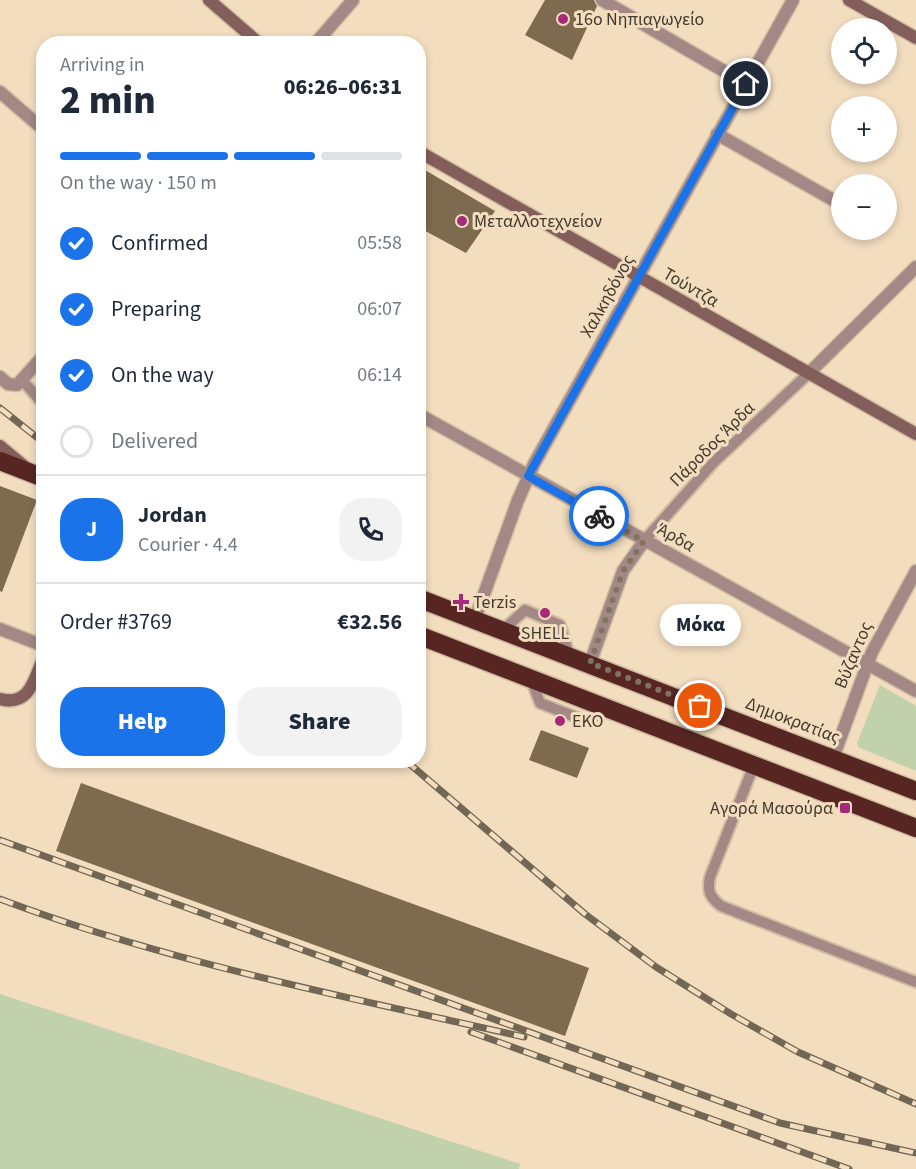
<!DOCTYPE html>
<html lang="en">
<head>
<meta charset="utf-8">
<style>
  :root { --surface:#fff; --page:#f2f2f3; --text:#1f2937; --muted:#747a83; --line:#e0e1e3; --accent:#1a73e8 }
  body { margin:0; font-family:"Source Sans 3",sans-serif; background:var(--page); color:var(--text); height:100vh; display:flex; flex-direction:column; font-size:22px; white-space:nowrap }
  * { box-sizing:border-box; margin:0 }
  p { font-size:20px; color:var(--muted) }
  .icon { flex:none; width:33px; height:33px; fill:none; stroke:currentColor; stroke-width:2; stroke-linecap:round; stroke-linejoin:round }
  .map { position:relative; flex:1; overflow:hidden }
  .side { position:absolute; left:36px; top:36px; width:390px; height:732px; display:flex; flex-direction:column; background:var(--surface); border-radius:24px; box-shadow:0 3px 9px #0003 }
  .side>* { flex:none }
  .buttons { position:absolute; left:831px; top:18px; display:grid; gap:12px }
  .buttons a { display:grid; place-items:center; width:66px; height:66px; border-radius:50%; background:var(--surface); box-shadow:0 3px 9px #0003; font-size:30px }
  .pin { position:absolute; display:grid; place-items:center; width:51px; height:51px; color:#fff; margin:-26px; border:3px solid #fff; border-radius:50%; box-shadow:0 2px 6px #0007 }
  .courier { position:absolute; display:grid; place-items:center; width:60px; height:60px; margin:-30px; border:4px solid #1a73e8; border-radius:50%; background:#fff; color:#222; box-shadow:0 2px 8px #0007 }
  .bubble { position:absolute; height:42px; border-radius:21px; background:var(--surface); box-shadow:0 3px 9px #0003; font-size:20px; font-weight:800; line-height:42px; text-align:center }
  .overview em { font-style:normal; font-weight:800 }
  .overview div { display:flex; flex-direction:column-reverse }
  .overview { display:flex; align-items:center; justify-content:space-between; height:102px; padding:0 24px }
  h1 { font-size:39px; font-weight:800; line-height:45px }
  .bar { display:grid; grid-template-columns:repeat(4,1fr); gap:9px 6px; align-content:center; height:72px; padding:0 24px }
  .bar i { height:8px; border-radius:4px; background:var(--line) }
  .bar .on { background:var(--accent) }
  .bar p { grid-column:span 4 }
  .line { display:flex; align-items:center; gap:15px; padding:0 24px; border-top:2px solid var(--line) }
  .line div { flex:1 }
  .round { display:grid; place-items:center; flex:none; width:63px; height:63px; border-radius:24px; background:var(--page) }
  ol { padding:0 24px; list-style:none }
  li { display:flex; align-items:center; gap:18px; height:66px }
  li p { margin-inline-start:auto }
  li .icon { padding:6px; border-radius:50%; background:var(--accent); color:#fff; stroke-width:4 }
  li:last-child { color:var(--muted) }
  li i { width:33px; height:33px; border:3px solid var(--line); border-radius:50% }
  .action { display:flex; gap:12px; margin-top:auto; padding:12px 24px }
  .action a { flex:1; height:69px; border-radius:24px; background:var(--accent); color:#fff; font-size:24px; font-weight:800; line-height:69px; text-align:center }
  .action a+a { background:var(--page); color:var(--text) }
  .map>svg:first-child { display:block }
  .green { fill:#c1d1ac }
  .building { fill:#7d6a4f }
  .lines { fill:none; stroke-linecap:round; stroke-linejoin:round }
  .lane-casing { stroke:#d0bca2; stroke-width:14 }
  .street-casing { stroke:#d0bca2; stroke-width:15 }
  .secondary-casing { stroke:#d0bca2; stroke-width:15 }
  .highway-casing { stroke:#d0bca2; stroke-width:21 }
  .lane { stroke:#a38885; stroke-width:10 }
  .street { stroke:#a38885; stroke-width:12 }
  .secondary { stroke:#845e5a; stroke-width:12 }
  .highway { stroke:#572623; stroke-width:18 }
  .rail-casing { stroke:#726655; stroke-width:7 }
  .rail { stroke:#f3ddbf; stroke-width:4.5; stroke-dasharray:14; stroke-linecap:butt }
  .done { stroke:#817361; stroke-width:6; stroke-dasharray:0 10.8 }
  .route { stroke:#1a73e8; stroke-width:8 }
  .poi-dot { fill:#a7297a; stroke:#f3ddbf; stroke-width:2 }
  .labels { text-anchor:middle; stroke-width:6; stroke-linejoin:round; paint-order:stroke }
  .poi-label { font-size:18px; fill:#433a2e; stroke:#f3ddbf; text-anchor:start }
  .street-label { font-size:18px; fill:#433a2e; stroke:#f3ddbf }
</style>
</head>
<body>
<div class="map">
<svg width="916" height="1169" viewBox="0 0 916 1169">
  <rect width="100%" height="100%" fill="#f3ddbf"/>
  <!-- green -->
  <g class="green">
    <polygon points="880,685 916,706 916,771 858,747 857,743"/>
    <polygon points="0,994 520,1164 519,1169 0,1169"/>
  </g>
  <!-- building -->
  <g class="building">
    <polygon points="545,0 594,0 597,6 572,60 525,35"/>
    <polygon points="418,166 495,211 466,253 418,227"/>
    <polygon points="0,486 37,500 2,592 0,591"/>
    <polygon points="541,730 589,748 577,778 529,760"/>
    <polygon points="81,783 589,968 565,1036 56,851"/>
  </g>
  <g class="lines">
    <!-- lane casing -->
    <g class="lane-casing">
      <g id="lane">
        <polyline points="22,380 44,405"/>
        <polyline points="644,541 713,463 808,374"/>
        <polyline points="503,630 525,610 560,625 569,655"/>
        <polyline points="531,679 540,703 588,722 607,708"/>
        <path d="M754 765 710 877C707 892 710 897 721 906L916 982"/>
      </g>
    </g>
    <!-- street casing -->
    <g class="street-casing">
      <g id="street">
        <polyline points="602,0 746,84"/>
        <polyline points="315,44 353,0"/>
        <polyline points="0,92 44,130"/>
        <polyline points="717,134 842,205"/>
        <polyline points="808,374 916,267"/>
        <polyline points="0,377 8,384 17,385 44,355"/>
        <polyline points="418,414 916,691"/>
        <polyline points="475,619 518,500 534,464 793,0"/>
        <polyline points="0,629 44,646"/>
        <polyline points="590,663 623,571 644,541"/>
        <polyline points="833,758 872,652 916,571"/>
      </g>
    </g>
    <!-- secondary casing -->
    <g class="secondary-casing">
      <g id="secondary">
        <polyline points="209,0 260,44"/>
        <polyline points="849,0 916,38"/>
        <polyline points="418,151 916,434"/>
        <polyline points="0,446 24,466"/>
        <path d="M0 699C30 707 34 679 44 657"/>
      </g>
    </g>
    <!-- highway casing -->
    <g class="highway-casing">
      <g id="highway">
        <polyline points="0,461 44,478"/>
        <polyline points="418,598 916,791"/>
        <polyline points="418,635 916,828"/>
      </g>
    </g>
    <!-- lane -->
    <use href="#lane" class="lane"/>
    <!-- street -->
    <use href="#street" class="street"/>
    <!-- secondary -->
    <use href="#secondary" class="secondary"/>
    <!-- highway -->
    <use href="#highway" class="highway"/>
    <!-- rail casing -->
    <g class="rail-casing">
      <g id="rail">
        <polyline points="0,408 44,443"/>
        <polyline points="405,760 585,914 656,967 731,1014 798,1052 916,1104"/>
        <polyline points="0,840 780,1123 916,1153"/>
        <path d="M0 899C169 963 348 997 524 1037"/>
        <polyline points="471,1032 849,1169"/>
      </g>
    </g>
    <!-- rail -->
    <use href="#rail" class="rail"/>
  </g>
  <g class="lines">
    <!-- done -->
    <polyline class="done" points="599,516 644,541 623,571 590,663 700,706"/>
    <!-- route -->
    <polyline class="route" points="599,516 528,476 746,84"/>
  </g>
  <!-- markers -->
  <g class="poi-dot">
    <circle cx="563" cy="19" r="6"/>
    <circle cx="462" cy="221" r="6"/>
    <path d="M458 593h6v6h6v6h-6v6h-6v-6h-6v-6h6z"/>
    <circle cx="545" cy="613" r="6"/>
    <circle cx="560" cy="721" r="6"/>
    <rect x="839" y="802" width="12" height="12" rx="3"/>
  </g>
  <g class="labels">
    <!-- poi labels -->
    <g class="poi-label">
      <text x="575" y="25">16ο Νηπιαγωγείο</text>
      <text x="474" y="227">Μεταλλοτεχνείον</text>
      <text x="473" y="608">Terzis</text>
      <text x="545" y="639" text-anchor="middle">SHELL</text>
      <text x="572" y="727">EKO</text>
      <text x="833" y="814" text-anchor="end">Αγορά Μασούρα</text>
    </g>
    <!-- street labels -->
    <g class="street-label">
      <text transform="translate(691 287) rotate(30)" y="6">Τούντζα</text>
      <text transform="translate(607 296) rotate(-61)" y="6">Χαλκηδόνος</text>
      <text transform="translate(712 444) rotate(-45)" y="6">Πάροδος Άρδα</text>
      <text transform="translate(676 537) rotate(29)" y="6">Άρδα</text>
      <text transform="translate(853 655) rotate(-67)" y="6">Βύζαντος</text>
      <text transform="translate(793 720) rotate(21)" y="6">Δημοκρατίας</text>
    </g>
  </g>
</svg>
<div class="buttons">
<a><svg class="icon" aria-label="locate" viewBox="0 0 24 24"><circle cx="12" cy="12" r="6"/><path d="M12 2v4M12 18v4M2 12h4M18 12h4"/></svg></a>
<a>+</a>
<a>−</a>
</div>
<div class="pin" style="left:700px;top:706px;background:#ea580c"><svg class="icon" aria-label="bag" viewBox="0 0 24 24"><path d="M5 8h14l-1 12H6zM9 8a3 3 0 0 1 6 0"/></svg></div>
<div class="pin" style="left:746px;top:84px;background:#1f2937"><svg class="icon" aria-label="home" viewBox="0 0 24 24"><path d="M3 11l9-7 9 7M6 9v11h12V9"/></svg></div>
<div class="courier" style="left:599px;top:516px"><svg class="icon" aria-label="bike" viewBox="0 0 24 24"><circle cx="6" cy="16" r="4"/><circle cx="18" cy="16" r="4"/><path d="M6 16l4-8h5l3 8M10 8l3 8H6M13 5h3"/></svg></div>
<div class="bubble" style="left:660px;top:604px;width:81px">Μόκα</div>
<section class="side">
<div class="overview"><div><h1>2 min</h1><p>Arriving in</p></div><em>06:26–06:31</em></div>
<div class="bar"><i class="on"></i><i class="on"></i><i class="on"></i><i></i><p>On the way · 150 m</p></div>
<ol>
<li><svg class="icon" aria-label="check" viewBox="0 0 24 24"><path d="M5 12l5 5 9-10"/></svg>Confirmed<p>05:58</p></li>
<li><svg class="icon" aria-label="check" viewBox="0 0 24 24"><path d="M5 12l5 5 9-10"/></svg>Preparing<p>06:07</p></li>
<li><svg class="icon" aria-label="check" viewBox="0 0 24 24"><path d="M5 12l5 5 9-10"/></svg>On the way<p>06:14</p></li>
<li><i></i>Delivered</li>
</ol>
<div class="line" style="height:108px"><b class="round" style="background:var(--accent);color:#fff">J</b><div><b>Jordan</b><p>Courier · 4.4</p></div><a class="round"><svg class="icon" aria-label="phone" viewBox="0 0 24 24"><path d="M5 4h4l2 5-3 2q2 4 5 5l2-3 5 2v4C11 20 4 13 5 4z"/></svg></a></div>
<div class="line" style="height:78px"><div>Order #3769</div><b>€32.56</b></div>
<div class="action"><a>Help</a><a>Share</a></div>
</section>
</div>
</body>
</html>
